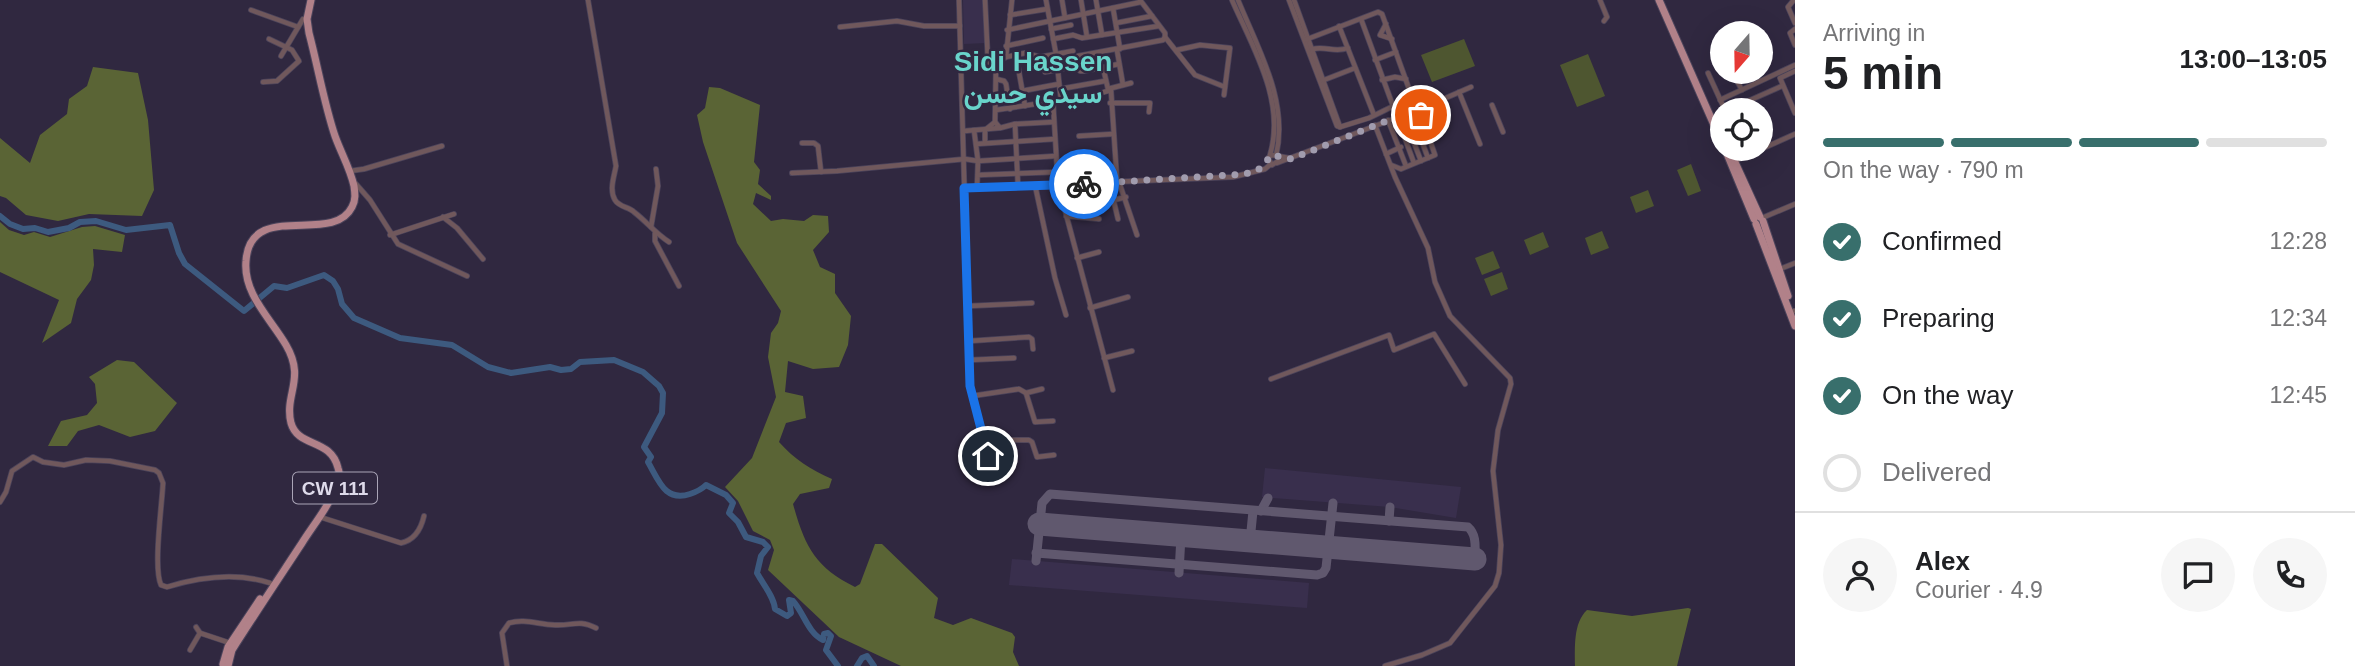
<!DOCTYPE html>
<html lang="en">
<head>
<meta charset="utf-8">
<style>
  :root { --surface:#fff; --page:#f6f6f6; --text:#202124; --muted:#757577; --line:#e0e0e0; --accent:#386f6c }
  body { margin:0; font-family:Arial,Vazirmatn,sans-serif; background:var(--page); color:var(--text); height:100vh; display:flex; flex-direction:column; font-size:26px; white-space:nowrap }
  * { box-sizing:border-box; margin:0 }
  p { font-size:23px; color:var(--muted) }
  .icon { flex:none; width:38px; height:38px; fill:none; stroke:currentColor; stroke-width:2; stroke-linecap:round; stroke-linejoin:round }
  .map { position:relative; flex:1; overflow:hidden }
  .panel { display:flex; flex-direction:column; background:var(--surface); width:560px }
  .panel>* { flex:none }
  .needle { width:46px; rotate:200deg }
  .tools { position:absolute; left:1710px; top:21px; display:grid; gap:14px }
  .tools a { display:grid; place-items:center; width:63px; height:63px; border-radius:50%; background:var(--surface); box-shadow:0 7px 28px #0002; font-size:35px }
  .pin { position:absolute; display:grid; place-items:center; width:60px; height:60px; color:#fff; margin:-30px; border:4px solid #fff; border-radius:50%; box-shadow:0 2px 7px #0007 }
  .courier { position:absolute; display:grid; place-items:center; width:70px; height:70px; margin:-35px; border:5px solid #1a73e8; border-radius:50%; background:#fff; color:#222; box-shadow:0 2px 9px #0007 }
  .headline em { font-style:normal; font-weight:700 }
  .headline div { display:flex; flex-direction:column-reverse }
  .headline { display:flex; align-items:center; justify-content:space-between; height:119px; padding:0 28px }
  h1 { font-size:46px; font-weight:700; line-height:52px }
  .bar { display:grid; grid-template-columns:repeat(4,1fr); gap:10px 7px; align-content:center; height:84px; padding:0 28px }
  .bar i { height:9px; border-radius:5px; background:var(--line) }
  .bar .active { background:var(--accent) }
  .bar p { grid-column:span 4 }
  .line { display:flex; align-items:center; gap:18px; padding:0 28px; border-top:2px solid var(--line) }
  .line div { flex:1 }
  .round { display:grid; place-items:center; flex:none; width:74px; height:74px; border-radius:37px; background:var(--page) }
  ol { padding:0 28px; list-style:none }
  li { display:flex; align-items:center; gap:21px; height:77px }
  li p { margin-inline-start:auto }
  li .icon { padding:7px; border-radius:50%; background:var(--accent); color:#fff; stroke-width:4 }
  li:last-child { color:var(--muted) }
  li i { width:38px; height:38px; border:4px solid var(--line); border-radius:50% }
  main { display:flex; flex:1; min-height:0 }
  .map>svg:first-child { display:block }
  .built { fill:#392f4d }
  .green { fill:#4e5630 }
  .forest { fill:#5a6435 }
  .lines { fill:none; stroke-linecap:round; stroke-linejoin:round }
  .river { stroke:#3d5a7f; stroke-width:6 }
  .taxiway { stroke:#60586e; stroke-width:9 }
  .runway { stroke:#60586e; stroke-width:23 }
  .minor-casing { stroke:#4c445b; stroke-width:6 }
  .major-casing { stroke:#4c445b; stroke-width:9 }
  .minor { stroke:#70585c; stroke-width:4.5 }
  .major { stroke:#b18189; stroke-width:7 }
  .done { stroke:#a19cae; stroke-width:7; stroke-dasharray:0 12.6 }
  .route { stroke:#1a73e8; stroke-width:9 }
  .labels { text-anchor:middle; stroke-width:5; stroke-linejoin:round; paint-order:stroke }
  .shield { fill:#302840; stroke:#aaa5b7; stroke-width:2 }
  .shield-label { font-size:19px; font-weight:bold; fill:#dedaea }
  .district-label { font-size:28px; font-weight:bold; fill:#69d4cb; stroke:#302840 }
</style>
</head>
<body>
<main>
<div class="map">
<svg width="1795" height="666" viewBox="0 0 1795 666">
  <rect width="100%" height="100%" fill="#302840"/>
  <!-- built -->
  <g class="built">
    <polygon points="963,0 984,0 986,43 964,44"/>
    <polygon points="1265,468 1461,487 1456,518 1390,507 1262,497"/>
    <polygon points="1012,559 1309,583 1307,608 1009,585"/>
  </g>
  <!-- green -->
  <g class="green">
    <polygon points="1464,39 1475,66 1432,82 1421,55"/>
    <polygon points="1588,54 1605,96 1577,107 1560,65"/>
    <polygon points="1691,164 1701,191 1688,196 1677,170"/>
    <polygon points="1648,190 1654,206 1636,213 1630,197"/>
    <polygon points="1602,231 1609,248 1591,255 1585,238"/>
    <polygon points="1543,232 1549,247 1530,255 1524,240"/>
    <polygon points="1493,251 1500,268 1482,275 1475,258"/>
    <polygon points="1502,272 1508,289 1491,296 1484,279"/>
  </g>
  <!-- forest -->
  <g class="forest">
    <polygon points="93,67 138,73 148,120 154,190 142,216 89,214 58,221 26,215 6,198 0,196 0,138 30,163 40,135 67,114 69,99 87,86"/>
    <path d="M709 87 720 88 760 105 754 162 760 170 758 184 771 196V200L756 193 753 204 771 221 783 219 804 221 813 215 828 216 829 232 813 250 820 267 835 274V293L851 316 848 345 839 367 813 369 788 361 785 392 803 396 806 418 786 423 779 442C794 459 811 470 832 479L829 488 800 494 793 504C805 547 815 567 855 587L860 584 875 544H882L938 598 934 618 953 625 971 618 1012 633 1015 637 1013 652 1019 666H901L839 637 768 570 774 550 770 540 753 531 738 501 725 487 752 458 776 397 768 357 771 333 778 323 781 311 737 243 703 142 697 115 705 108Z"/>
    <polygon points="0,222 9,230 24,235 34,232 50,237 82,227 95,226 125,235 122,252 93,249 94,265 91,280 77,299 71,323 42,343 59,300 0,272"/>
    <polygon points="117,360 134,362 177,403 155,431 130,437 99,425 78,431 67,446 48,446 61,421 87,415 97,403 95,384 89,377"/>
    <path d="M1688 608 1691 609 1677 666H1575C1575 648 1573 623 1587 610L1632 616Z"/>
  </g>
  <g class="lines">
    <!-- river -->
    <g class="river">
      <path d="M0 216 10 224 23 229 35 228 48 232 69 228 80 222 96 221 126 230 170 225 179 253 185 264 244 311 274 286 287 288 324 275 333 281 338 289 342 304 354 318 400 338 452 345 488 367 511 373 550 367 561 370 571 369 580 362 614 360 643 372 659 386 663 393 662 413 644 447 651 457 648 462C659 481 665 502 690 494 696 492 701 490 706 485L726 495 733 503 729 513 738 522 746 537 763 542 768 547 761 556 757 573C763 584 774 597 775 609L787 616 791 613 789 600 793 601C804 613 808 633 823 640L824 634 828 633 831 636 826 650 838 666"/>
      <polyline points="857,666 862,658 867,656 874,666"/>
    </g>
    <!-- taxiway -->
    <g class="taxiway">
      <polyline points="1261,511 1268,498"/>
      <polyline points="1389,521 1390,507"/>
      <polyline points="1250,541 1253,511"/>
      <polyline points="1036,553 1317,575 1323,573 1326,568 1333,503"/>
      <path d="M1036 561 1042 503 1050 494 1468 527C1477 535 1475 547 1475 559"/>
      <polyline points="1179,573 1181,536"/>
    </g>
    <!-- runway -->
    <polyline class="runway" points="1039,524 1475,559"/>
    <!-- minor casing -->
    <g class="minor-casing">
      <g id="minor">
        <path d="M588 0 616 166C614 177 609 190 615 200 619 207 629 207 634 212 647 222 655 233 669 242"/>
        <polyline points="959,0 970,386 991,471 991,482"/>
        <polyline points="985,0 988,62"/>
        <polyline points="1062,0 1065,18"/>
        <polyline points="1081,0 1087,37"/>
        <polyline points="1096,0 1102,35"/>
        <path d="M1232 0C1253 48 1286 101 1270 155"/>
        <path d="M1238 0C1258 49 1289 101 1276 156"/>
        <polyline points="1289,0 1337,126 1340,127"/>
        <polyline points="1294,0 1340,127"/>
        <polyline points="1600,0 1607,17 1604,21"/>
        <polyline points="1793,1 1788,7 1795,23"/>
        <polyline points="1113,8 1120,49"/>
        <polyline points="251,10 298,27"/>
        <polyline points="1010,15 1047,9"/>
        <polyline points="1361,19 1414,163"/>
        <polyline points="1116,23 1152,16"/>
        <polyline points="1386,24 1380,35 1392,39"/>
        <polyline points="1339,26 1374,115"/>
        <polyline points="840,27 897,21 924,26 960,26"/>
        <polyline points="1051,29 1071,25"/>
        <polyline points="1795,29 1790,33 1795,45"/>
        <polyline points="1007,30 1141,2"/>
        <polyline points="1165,37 1195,75 1225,87"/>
        <polyline points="1053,39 1073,35 1082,38 1159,26"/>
        <polyline points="1305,40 1378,12 1382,14 1412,97 1369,118 1340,127"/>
        <polyline points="1006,46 1043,38"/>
        <path d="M1313 49C1326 46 1335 53 1348 48"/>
        <polyline points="1117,50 1123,85"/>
        <polyline points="1177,50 1200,45 1230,48 1224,95"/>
        <polyline points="1016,55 1025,106"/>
        <polyline points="281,56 303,19 307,19"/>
        <polyline points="1078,56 1163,40 1165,37 1165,33 1140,0"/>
        <polyline points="1006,57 1025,53 1040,57 1073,51"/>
        <polyline points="1375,60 1396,52"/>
        <polyline points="962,65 999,61"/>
        <polyline points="1103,67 1108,89 1131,83"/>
        <polyline points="1795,71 1780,78 1795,113"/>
        <polyline points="1045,72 1075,66 1080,71 1084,71 1119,64"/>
        <polyline points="1708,73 1725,110"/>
        <polyline points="996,79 1004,81 1006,84 1010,109"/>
        <polyline points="1324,80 1355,68"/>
        <polyline points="1382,80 1395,77 1406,79"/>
        <polyline points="1737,81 1742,90"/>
        <polyline points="263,82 277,81 299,61 292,50 269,39"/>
        <polyline points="1060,89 1105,81"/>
        <polyline points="1022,91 1059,84"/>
        <polyline points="1459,92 1480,144"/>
        <polyline points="1720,100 1795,65"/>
        <polyline points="1053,101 1058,184 1113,390"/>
        <polyline points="1091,102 1091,96 1111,90 1117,181"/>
        <polyline points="1110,103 1150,103 1149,112"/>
        <polyline points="1492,105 1503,132"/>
        <polyline points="996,110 1061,100 1056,54 1046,0"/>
        <polyline points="1728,110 1782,86"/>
        <polyline points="1411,112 1428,158"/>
        <polyline points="1403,114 1421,161"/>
        <polyline points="1388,120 1406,166"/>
        <polyline points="995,122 1000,128 1015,124 1054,122"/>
        <polyline points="1015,124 1018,186"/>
        <polyline points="1375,125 1395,177 1428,248 1435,282 1450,316 1510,378 1511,384 1498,430 1493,471 1501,545 1499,573 1495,586 1450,643 1422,655 1385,666"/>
        <polyline points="974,130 978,161 977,188"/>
        <polyline points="964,131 999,128"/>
        <polyline points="1079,136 1113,134"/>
        <polyline points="802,143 814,143 818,146 821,172"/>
        <polyline points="985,143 985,130 995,122 996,64 1006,57 1012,0"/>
        <polyline points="976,144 1055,139"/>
        <polyline points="1386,154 1401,147"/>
        <polyline points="1278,161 1272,165 1268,158 1272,155 1289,158"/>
        <polyline points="1735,161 1795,134"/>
        <polyline points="1277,163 1425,107 1471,87"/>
        <polyline points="1391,165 1401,169 1435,155 1421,115 1415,110"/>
        <polyline points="350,171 364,169 442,146"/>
        <polyline points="792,173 837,171 965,159 978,161 1056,156"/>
        <polyline points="978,175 1057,172"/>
        <polyline points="1119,182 1137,235"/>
        <polyline points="356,184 370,200 398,244 467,276"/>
        <polyline points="1078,184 1080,157"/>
        <polyline points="1035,185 1055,278 1066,315"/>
        <polyline points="964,188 1233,177 1265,169 1271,164"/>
        <polyline points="1112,194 1118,219"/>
        <polyline points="1106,202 1126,197"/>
        <polyline points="1066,216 1099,219"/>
        <polyline points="443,217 457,228 483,259"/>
        <polyline points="1762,218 1795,204"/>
        <polyline points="651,227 658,186 656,169"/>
        <polyline points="655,233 655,241 679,286"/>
        <polyline points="390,235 454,214"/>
        <polyline points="1077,258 1099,252"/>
        <polyline points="1780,269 1795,263"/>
        <polyline points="968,306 1032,303"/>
        <polyline points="1090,308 1128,297"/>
        <polyline points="1793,311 1795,311"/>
        <polyline points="969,341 1029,337 1032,339 1033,349"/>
        <polyline points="1104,358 1132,351"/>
        <polyline points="969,360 1014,358"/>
        <polyline points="1271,379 1389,335 1394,350 1434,334 1465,384"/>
        <polyline points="1026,393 1042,389"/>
        <polyline points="972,396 1019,389 1026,393 1035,422 1053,421"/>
        <polyline points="984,440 1029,440 1032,442 1037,457 1054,455"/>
        <path d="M0 502 6 492 12 471 33 457 43 462 64 465 86 460 110 461 155 470 159 473 163 483C162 505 153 568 161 585L167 587C200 577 236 572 270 583"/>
        <path d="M320 517 401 543C415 540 421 529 424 516"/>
        <polyline points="200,633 230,643"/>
        <polyline points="190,650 200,633 196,627"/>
        <path d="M507 666 502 633 509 623C525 618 539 625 555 625 573 626 578 619 596 628"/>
      </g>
    </g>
    <!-- major casing -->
    <g class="major-casing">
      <g id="major">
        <polyline points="1659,0 1722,143"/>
        <polyline points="1725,149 1754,219"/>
        <polyline points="1734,160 1760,217"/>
        <polyline points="1763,221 1788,296"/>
        <polyline points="1756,224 1795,326"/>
        <polyline points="223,664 228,647 260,599"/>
        <path d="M228 666 232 650C255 614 279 578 302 543 314 524 330 505 337 484 339 479 340 473 338 468 331 438 298 448 291 423 284 394 306 379 286 345 271 319 243 294 246 261 250 199 333 246 352 207 356 200 355 193 354 186 350 168 341 153 335 136 324 103 318 67 309 33L307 19 311 0"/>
      </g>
    </g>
    <!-- minor -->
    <use href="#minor" class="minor"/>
    <!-- major -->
    <use href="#major" class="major"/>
  </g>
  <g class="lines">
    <!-- done -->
    <polyline class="done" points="1084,184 1245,174 1258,170 1272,155 1291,159 1404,114 1415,110 1421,115"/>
    <!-- route -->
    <polyline class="route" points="988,456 970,386 964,188 1084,184"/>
  </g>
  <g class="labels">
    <!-- shield labels -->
    <rect class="shield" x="293" y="472.5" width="84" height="31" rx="5"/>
    <g class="shield-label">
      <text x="335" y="495">CW 111</text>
    </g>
    <!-- district labels -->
    <g class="district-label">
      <text x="1033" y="71">Sidi Hassen<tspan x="1033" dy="32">سيدي حسن</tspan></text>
    </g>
  </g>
</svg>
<div class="tools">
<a><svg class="needle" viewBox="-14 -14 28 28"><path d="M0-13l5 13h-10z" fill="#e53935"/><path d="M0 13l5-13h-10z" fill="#757577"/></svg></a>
<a><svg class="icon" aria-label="locate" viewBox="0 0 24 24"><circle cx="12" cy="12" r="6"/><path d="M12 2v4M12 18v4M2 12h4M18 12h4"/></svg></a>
</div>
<div class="pin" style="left:1421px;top:115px;background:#ea580c"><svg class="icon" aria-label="bag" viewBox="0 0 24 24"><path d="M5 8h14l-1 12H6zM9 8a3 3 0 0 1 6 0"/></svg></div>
<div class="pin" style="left:988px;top:456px;background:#1f2937"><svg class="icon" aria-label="home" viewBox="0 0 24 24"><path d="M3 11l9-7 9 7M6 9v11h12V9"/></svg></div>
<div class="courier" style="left:1084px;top:184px"><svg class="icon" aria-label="bike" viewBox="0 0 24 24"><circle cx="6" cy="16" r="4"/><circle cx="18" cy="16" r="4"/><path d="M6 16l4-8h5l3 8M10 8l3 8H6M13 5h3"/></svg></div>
</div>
<section class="panel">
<div class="headline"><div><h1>5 min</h1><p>Arriving in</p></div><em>13:00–13:05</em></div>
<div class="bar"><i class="active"></i><i class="active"></i><i class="active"></i><i></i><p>On the way · 790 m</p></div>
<ol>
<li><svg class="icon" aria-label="check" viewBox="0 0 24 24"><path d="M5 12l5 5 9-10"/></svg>Confirmed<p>12:28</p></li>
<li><svg class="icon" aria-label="check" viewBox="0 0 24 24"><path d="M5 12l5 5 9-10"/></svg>Preparing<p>12:34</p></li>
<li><svg class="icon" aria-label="check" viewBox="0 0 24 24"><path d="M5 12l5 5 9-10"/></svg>On the way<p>12:45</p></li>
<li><i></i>Delivered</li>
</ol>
<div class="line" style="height:126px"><a class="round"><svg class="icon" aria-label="person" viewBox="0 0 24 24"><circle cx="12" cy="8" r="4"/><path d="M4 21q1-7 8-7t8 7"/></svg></a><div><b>Alex</b><p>Courier · 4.9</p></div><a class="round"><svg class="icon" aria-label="chat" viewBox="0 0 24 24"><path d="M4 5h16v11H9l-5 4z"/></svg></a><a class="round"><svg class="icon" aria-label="phone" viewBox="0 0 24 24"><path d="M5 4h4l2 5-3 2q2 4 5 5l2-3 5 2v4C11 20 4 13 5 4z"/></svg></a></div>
</section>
</main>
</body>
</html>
